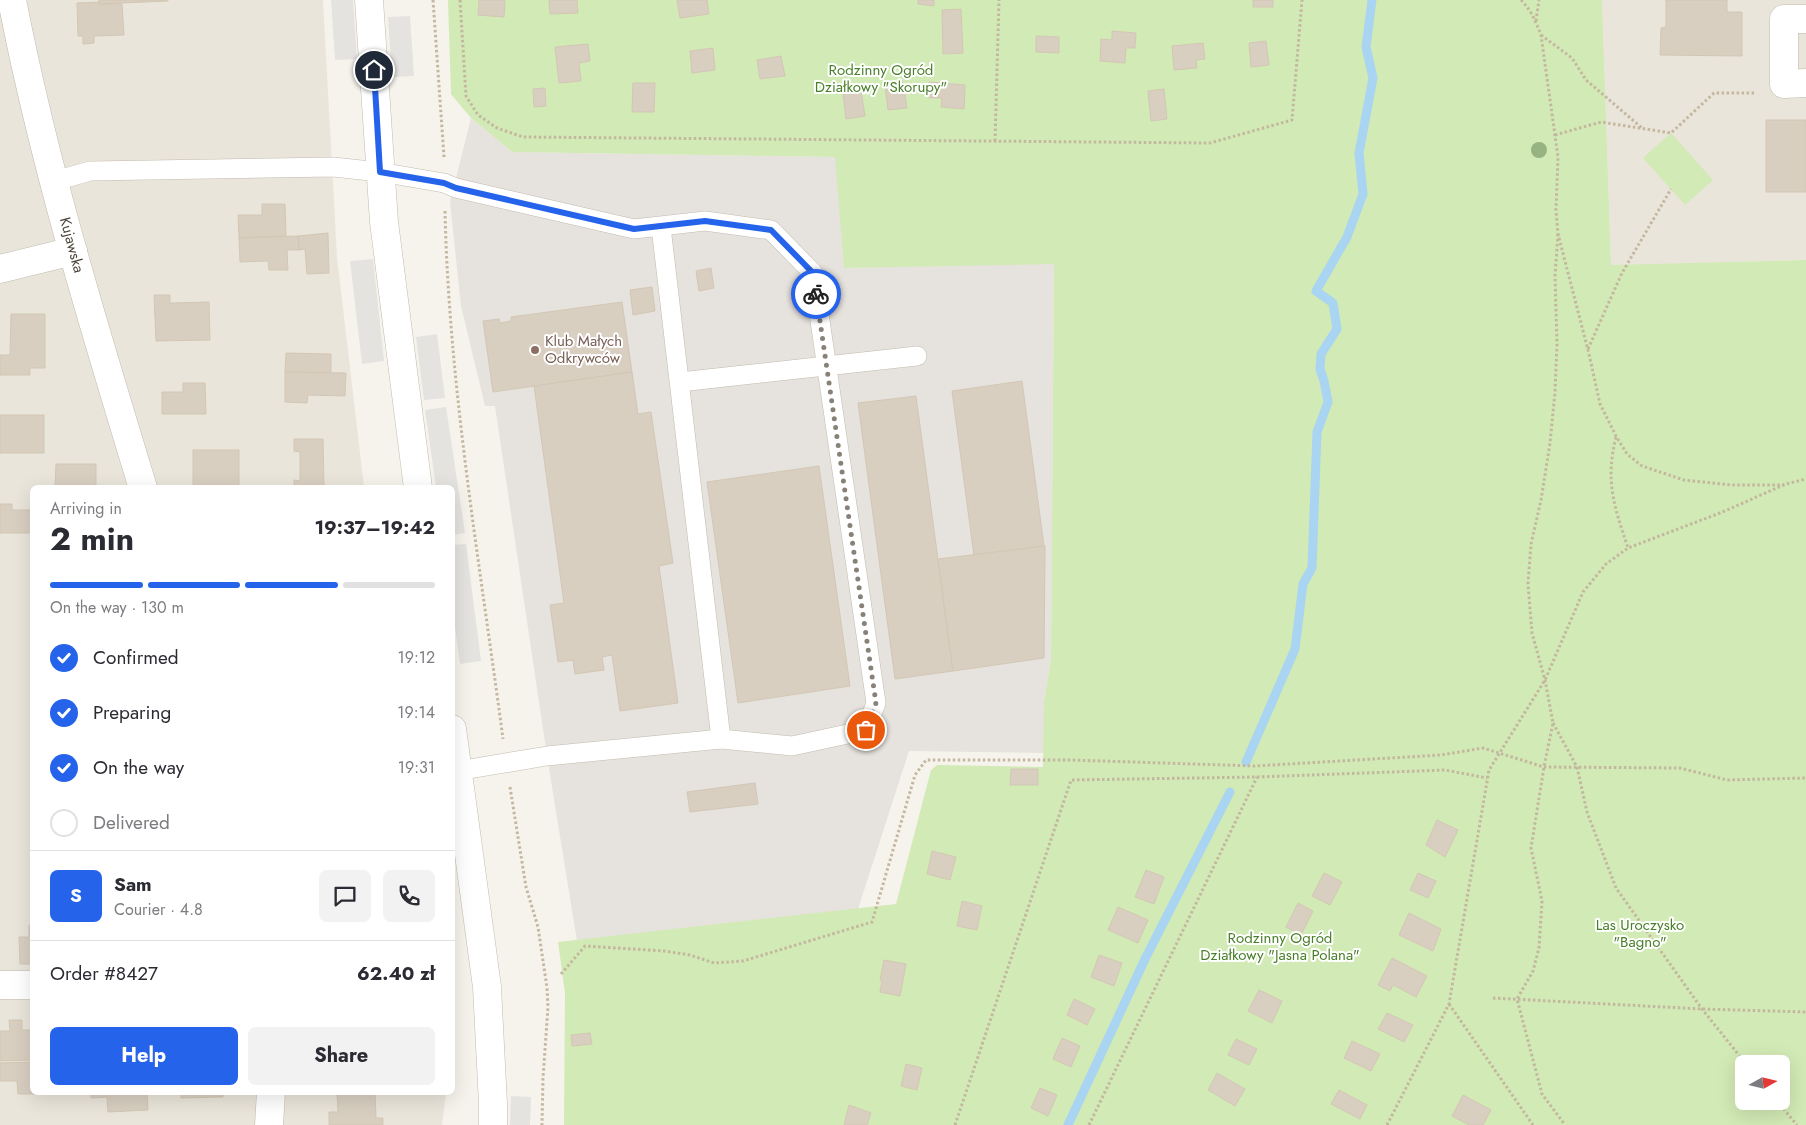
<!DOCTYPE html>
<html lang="en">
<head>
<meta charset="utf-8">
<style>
  :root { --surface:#fff; --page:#f2f2f3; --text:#2b2b33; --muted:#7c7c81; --line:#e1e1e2; --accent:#2563eb }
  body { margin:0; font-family:Jost,sans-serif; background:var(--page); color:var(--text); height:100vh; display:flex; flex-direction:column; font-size:19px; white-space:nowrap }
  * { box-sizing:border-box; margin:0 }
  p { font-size:16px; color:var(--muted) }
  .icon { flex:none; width:28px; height:28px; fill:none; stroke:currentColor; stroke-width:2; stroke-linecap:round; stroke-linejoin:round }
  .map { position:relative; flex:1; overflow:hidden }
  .side { position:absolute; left:30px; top:485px; width:425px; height:610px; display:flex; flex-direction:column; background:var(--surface); border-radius:8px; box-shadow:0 5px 20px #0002 }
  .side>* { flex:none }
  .needle { width:32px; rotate:82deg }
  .fabs { position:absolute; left:1735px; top:1055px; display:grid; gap:10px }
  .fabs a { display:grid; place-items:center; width:55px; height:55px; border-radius:8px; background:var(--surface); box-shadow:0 5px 20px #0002; font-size:25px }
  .pin { position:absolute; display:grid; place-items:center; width:42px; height:42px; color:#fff; margin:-21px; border:2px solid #fff; border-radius:50%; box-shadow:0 1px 5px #0007 }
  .courier { position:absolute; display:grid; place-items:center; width:50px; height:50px; margin:-25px; border:4px solid #2563eb; border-radius:50%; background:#fff; color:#222; box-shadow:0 1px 6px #0007 }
  .summary em { font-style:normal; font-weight:700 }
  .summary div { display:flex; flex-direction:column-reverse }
  .summary { display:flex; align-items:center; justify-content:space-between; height:85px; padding:0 20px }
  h1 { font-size:32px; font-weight:700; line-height:38px }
  .bar { display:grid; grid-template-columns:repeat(4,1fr); gap:8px 5px; align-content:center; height:60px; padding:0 20px }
  .bar i { height:6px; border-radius:4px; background:var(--line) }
  .bar .selected { background:var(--accent) }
  .bar p { grid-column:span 4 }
  .line { display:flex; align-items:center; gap:12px; padding:0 20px; border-top:1px solid var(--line) }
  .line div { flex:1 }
  .round { display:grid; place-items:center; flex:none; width:52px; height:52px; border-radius:8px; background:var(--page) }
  ol { padding:0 20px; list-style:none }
  li { display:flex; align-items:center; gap:15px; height:55px }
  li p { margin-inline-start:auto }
  li .icon { padding:5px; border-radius:50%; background:var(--accent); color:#fff; stroke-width:4 }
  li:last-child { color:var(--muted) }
  li i { width:28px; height:28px; border:2px solid var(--line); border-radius:50% }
  .action { display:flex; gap:10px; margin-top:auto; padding:10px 20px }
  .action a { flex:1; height:58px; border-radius:8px; background:var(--accent); color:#fff; font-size:20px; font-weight:700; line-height:58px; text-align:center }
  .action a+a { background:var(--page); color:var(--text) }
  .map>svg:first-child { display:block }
  .residential { fill:#eae5da }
  .industrial { fill:#e6e2dd }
  .green { fill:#d2eab5; fill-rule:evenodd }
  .parking { fill:#e5e3e0 }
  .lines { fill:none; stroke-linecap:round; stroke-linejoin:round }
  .stream { stroke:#a9d4f2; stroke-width:9 }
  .building { fill:#d8cfc1; stroke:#d3c7b4 }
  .service-casing { stroke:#c2bbae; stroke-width:20 }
  .minor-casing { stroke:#c2bbae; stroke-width:29 }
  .path { stroke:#c4b79f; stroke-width:3; stroke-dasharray:2.5 2.5; stroke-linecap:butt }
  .service { stroke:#fff; stroke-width:19 }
  .minor { stroke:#fff; stroke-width:28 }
  .tree { fill:#97b381 }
  .done { stroke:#878178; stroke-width:5; stroke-dasharray:0 9 }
  .route { stroke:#2563eb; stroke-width:6 }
  .education-dot { fill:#8d6e63; stroke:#fff; stroke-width:2 }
  .labels { text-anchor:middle; stroke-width:4; stroke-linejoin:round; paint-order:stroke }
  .park-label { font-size:15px; fill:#4a7f2a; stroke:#fff }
  .street-label { font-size:15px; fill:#4b4439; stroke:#fff }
  .education-label { font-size:15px; fill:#785e54; stroke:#fff; text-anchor:start }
</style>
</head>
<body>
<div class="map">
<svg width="1806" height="1125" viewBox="0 0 1806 1125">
  <rect width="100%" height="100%" fill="#f6f3ec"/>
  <!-- residential -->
  <g class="residential">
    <polygon points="0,0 323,0 337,257 364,487 32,488 32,1092 446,1093 442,1125 0,1125"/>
    <polygon points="1602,0 1806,0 1806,260 1611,266"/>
  </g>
  <!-- industrial -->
  <polygon class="industrial" points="471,118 512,152 836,157 844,268 1054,263 1051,658 1044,702 1044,753 909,751 858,909 577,941 547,756 495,406 485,406 461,306 450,202"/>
  <!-- green -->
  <g class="green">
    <path d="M448 0H1602L1611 265 1806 260V1125H564L565 993 558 942 896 904 931 770 937 765 1043 767 1044 702 1051 658 1054 264 844 268 835 157 512 152 471 118 451 94ZM1744 1064H1781V1101H1744Z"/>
    <polygon points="1671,133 1713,180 1685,205 1643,158"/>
  </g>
  <!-- parking -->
  <g class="parking">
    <polygon points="331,0 353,0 357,59 335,60"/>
    <polygon points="410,16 414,76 392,77 388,17"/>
    <polygon points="373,259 384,361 362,364 350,261"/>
    <polygon points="437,334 445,398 424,400 416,337"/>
    <polygon points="446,407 465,533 453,535 452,488 436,487 425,410"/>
    <polygon points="466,544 481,661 460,664 452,606 452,545"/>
    <polygon points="511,1096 531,1097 530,1125 510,1125"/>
  </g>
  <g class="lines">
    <!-- stream -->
    <g class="stream">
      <polyline points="1246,762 1295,649 1303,584 1312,568 1317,432 1328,402 1324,381 1320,369 1321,354 1337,329 1333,303 1316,291 1347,237 1363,194 1359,153 1373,78 1366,47 1372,0"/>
      <polyline points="1068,1125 1145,959 1230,792"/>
    </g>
  </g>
  <!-- building -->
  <g class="building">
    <polygon points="99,0 168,0 168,1 99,4"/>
    <polygon points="479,0 505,0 504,17 478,15"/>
    <polygon points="549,0 577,0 578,13 550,14"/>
    <polygon points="677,0 707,0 709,14 680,18"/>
    <polygon points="918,0 934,0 934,6 918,4"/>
    <rect x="1253" y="0" width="20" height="7"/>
    <polygon points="1666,0 1727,0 1727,12 1742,12 1742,56 1660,55 1661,28 1666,27"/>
    <polygon points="99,2 99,4 122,4 124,35 94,36 94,43 83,44 83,36 78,36 77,3"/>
    <polygon points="961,9 963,53 943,54 942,10"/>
    <polygon points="1112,31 1136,33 1135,48 1126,48 1125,63 1100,61 1101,39 1112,40"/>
    <polygon points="1036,36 1059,37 1059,53 1036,52"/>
    <polygon points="1266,41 1269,65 1251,67 1249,43"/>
    <polygon points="1203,43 1205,59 1196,60 1197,68 1174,70 1172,46"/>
    <polygon points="588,44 590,61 579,63 581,81 559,83 555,47"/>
    <polygon points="713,48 715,70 692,73 690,51"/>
    <polygon points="781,56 785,76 760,79 757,60"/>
    <polygon points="903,82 907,108 888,110 885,85"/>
    <polygon points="929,82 965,85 964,109 941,107 942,98 929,98"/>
    <polygon points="633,83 655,83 654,112 632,112"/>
    <polygon points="545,88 546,106 534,107 533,89"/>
    <polygon points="1164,89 1167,119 1151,121 1148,91"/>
    <polygon points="861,91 865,116 846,119 843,94"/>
    <rect x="1766" y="120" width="40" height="72"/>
    <polygon points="262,204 285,204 286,236 239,238 238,215 262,215"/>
    <polygon points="328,233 329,273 307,274 305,249 299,250 298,236"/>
    <polygon points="298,236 299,250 287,250 288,270 269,270 268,261 240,262 239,238"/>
    <polygon points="711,268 714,288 699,291 696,271"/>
    <polygon points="652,287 655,311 633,315 630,290"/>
    <polygon points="154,295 170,295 170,303 209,302 210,340 156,341"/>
    <polygon points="622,302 632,372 493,392 483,321 499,319 500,323 511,321 511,317"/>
    <polygon points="11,314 45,314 45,368 30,368 30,375 0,375 0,355 10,355"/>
    <polygon points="286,353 331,354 331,373 285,372"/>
    <polygon points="285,372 346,373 345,396 308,395 307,403 285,402"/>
    <polygon points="632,372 638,414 651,412 673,563 659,566 678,703 620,711 612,655 602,657 604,670 575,674 573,660 558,662 550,605 564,603 534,386"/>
    <polygon points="1022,381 1044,546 974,556 952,391"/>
    <polygon points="183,383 205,383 206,414 162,414 162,392 183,392"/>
    <polygon points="916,396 953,671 895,679 858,403"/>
    <rect x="0" y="415" width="44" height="38"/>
    <polygon points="294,439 323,439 324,488 294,488 294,480 300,481 300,452 294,451"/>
    <rect x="193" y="450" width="46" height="38"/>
    <polygon points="56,464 96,464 96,488 55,488"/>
    <polygon points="819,466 850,686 738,703 707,482"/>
    <polygon points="0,504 12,504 12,510 30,510 30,512 32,512 32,533 0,533"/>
    <polygon points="1045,546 1044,658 953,671 938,559"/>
    <polygon points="1011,769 1038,769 1038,785 1010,785"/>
    <polygon points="755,783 758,804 690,812 687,792"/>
    <polygon points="1437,820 1458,830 1445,857 1426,845"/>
    <polygon points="932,851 956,857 950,880 927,874"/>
    <polygon points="1146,870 1164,877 1154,904 1135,897"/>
    <polygon points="1324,873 1342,882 1330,905 1312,896"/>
    <polygon points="1418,873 1436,881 1428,898 1410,890"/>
    <polygon points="962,901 982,906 977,930 957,926"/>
    <polygon points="1298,903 1313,911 1301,935 1286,927"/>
    <polygon points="1118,907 1148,920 1138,943 1108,930"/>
    <polygon points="1409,913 1441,929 1433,951 1399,935"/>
    <polygon points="29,925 32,925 32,964 20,964 19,937 29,937"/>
    <polygon points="1099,955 1122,963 1114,986 1091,977"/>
    <polygon points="1392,958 1427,976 1416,997 1393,985 1390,991 1378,985"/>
    <polygon points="884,960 906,964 900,996 880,992 882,981 880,980"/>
    <polygon points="1259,990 1282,1001 1272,1023 1248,1011"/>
    <polygon points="1074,999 1095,1009 1087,1025 1067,1015"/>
    <polygon points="1387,1013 1413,1025 1404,1042 1378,1029"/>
    <polygon points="9,1020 22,1020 22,1030 32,1030 32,1060 0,1061 0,1031 10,1031"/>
    <polygon points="590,1033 592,1044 572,1046 571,1035"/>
    <polygon points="1062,1038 1080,1046 1071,1067 1053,1059"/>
    <polygon points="1236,1039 1257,1049 1249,1065 1228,1055"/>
    <polygon points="1352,1041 1380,1054 1371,1071 1344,1058"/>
    <polygon points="32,1062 32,1092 47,1094 18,1094 17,1081 0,1081 0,1063"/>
    <polygon points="906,1064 922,1068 917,1090 901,1086"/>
    <polygon points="1217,1073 1245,1089 1235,1106 1208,1090"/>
    <polygon points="1040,1088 1057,1095 1048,1116 1031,1108"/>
    <polygon points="1339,1090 1367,1105 1360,1119 1331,1104"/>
    <polygon points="91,1092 147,1092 148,1110 108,1112 107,1097 91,1098"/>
    <polygon points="181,1092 223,1092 223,1097 181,1098"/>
    <polygon points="337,1092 375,1092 376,1118 383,1118 383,1125 329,1125 329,1112 338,1112"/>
    <polygon points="1463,1095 1491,1110 1483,1125 1469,1125 1452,1116"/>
    <polygon points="849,1105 871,1113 867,1125 844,1125"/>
  </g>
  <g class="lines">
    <!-- service casing -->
    <g class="service-casing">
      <g id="service">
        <polyline points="55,181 90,171 333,167 380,172 444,183 456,188 634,229 705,221 771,230 813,273 876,703 866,730 792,746 721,739 661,227"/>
        <polyline points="680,382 917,356"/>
        <polyline points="457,771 547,756 721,739"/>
      </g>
    </g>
    <!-- minor casing -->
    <g class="minor-casing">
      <g id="minor">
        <path d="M12 0C44 165 94 327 143 488"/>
        <polyline points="369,0 384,222 418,488"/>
        <polyline points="1806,19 1784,19 1784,84 1806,83"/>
        <polyline points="0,269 73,251"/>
        <polyline points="452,729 487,987 493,1104 493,1125"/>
        <polyline points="0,985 32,985"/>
        <polyline points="269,1125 271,1092"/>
      </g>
    </g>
    <!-- path -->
    <g class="path">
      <polyline points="433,0 444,157"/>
      <polyline points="460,0 466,96 478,115 497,128 523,137 1210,143 1292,120 1302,0"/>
      <path d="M1521 0C1531 10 1536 22 1541 35L1558 157 1556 210 1558 234 1589 354 1600 404 1616 436 1627 454 1642 466 1684 480 1731 485H1784"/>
      <polyline points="1536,21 1539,0"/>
      <polyline points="1541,35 1572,58 1586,80 1642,128"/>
      <polyline points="1555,135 1601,122 1671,133 1714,93 1756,93"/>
      <polyline points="995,141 999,0"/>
      <path d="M445 211C449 388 480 564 503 739"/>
      <polyline points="1558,234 1555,276 1557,344 1555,392 1550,443 1541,500 1531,544 1528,584 1532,633 1545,680 1553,723 1544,767 1531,848 1542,901 1539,948 1533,971 1517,999 1542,1094 1565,1125"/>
      <polyline points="1588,349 1622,273 1671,189"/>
      <path d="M1616 437C1605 481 1614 506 1628 548"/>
      <polyline points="1553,723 1577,767 1587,812 1616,888 1702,1009 1746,1064"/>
      <polyline points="510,787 526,887 538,927 547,988 548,1007 543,1078 542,1125"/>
      <polyline points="561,974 585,946 664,951 690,955 714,963 743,961 872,922 915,775 926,760 1071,760 1255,766 1441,755 1483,748 1544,767 1680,768 1727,780 1806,778"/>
      <polyline points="1493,998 1702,1009 1806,1012"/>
      <polyline points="1449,1004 1533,1125"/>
      <polyline points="1777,1101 1797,1125"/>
      <polyline points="955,1125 1071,780 1257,777 1445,770 1487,778"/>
      <polyline points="1089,1125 1257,777"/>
      <polyline points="1387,1125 1449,1004 1489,770 1545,680 1583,592 1606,564 1628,548 1720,513 1786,484 1806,479"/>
    </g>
    <!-- service -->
    <use href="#service" class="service"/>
    <!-- minor -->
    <use href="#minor" class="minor"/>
  </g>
  <!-- trees -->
  <circle class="tree" cx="1539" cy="150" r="8"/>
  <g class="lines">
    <!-- done -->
    <polyline class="done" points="816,294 876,703 866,730"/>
    <!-- route -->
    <polyline class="route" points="374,70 380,172 444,183 456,188 634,229 705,221 771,230 813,273 816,294"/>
  </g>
  <!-- markers -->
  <circle class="education-dot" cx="535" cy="350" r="5"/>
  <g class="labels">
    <!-- park labels -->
    <g class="park-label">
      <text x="881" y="75">Rodzinny Ogród<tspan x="881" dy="17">Działkowy "Skorupy"</tspan></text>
      <text x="1640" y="930">Las Uroczysko<tspan x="1640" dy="17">"Bagno"</tspan></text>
      <text x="1280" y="943">Rodzinny Ogród<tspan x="1280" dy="17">Działkowy "Jasna Polana"</tspan></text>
    </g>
    <!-- street labels -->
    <g class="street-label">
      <text transform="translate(72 245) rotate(75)" y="5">Kujawska</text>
    </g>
    <!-- education labels -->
    <g class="education-label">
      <text x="545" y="346">Klub Małych<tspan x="545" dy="17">Odkrywców</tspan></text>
    </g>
  </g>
</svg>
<div class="fabs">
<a><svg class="needle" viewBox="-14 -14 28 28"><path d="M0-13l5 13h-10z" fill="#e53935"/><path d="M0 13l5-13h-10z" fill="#7c7c81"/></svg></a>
</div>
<div class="pin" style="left:866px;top:730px;background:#ea580c"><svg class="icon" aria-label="bag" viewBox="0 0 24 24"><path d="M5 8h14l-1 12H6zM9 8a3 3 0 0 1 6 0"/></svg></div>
<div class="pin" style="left:374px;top:70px;background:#1f2937"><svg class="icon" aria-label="home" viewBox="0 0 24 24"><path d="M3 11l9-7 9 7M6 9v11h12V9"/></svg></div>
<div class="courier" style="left:816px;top:294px"><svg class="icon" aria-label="bike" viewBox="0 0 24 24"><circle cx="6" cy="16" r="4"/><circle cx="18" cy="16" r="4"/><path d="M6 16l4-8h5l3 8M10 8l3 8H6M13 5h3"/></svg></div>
<section class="side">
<div class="summary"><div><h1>2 min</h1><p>Arriving in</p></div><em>19:37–19:42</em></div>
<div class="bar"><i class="selected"></i><i class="selected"></i><i class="selected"></i><i></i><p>On the way · 130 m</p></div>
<ol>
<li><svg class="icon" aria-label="check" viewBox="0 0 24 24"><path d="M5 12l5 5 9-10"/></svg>Confirmed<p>19:12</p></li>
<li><svg class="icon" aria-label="check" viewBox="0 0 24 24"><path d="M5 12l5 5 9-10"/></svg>Preparing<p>19:14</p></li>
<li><svg class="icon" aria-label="check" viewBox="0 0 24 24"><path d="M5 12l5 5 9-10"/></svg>On the way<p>19:31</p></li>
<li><i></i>Delivered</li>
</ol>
<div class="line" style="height:90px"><b class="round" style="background:var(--accent);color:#fff">S</b><div><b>Sam</b><p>Courier · 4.8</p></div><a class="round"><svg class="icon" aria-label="chat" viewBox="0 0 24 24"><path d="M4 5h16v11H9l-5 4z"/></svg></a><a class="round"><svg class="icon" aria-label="phone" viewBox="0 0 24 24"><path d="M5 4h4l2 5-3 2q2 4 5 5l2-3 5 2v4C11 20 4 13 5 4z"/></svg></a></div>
<div class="line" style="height:65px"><div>Order #8427</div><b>62.40 zł</b></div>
<div class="action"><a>Help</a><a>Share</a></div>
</section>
</div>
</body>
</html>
